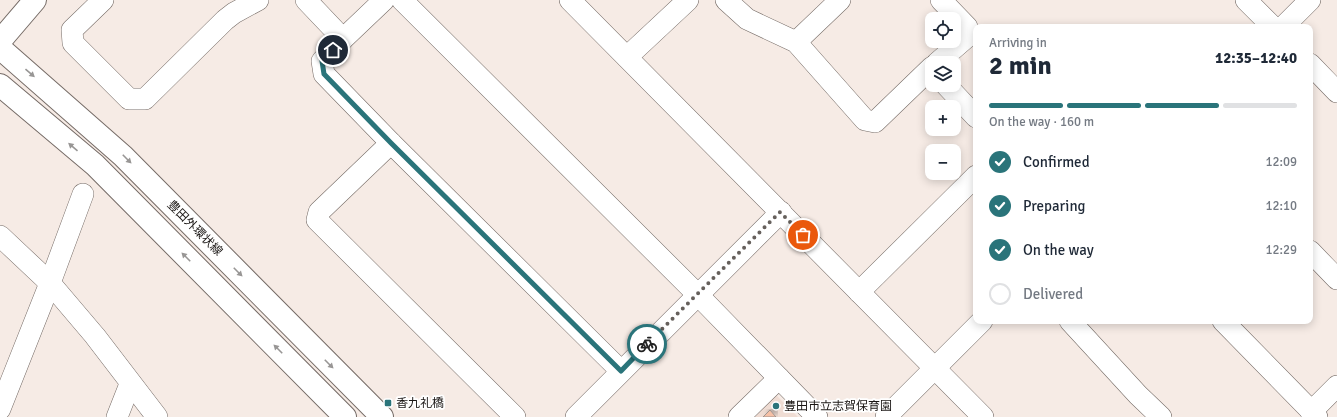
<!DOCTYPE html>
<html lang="en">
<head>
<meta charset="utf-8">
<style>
  :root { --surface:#fff; --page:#f2f2f3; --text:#1f2937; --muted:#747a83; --line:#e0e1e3; --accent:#2a747a }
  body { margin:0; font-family:Signika,"Noto Sans JP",sans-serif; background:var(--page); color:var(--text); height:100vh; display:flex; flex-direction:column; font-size:15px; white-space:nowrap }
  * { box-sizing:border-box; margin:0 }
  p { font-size:13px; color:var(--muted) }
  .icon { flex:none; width:22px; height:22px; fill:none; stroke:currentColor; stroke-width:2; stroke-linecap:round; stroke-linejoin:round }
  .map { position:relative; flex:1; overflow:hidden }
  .details { position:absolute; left:973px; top:24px; width:340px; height:300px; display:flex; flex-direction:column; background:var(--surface); border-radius:8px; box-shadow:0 2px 10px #0003 }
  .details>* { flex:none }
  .fabs { position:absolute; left:925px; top:12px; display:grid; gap:8px }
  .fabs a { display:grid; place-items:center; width:36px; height:36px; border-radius:8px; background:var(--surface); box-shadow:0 2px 10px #0003; font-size:20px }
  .pin { position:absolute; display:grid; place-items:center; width:34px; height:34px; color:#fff; margin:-17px; border:2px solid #fff; border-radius:50%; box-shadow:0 1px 4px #0007 }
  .courier { position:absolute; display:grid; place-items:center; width:40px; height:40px; margin:-20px; border:3px solid #2a747a; border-radius:50%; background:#fff; color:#222; box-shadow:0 1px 5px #0007 }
  .summary em { font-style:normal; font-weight:800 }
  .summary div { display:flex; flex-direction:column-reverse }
  .summary { display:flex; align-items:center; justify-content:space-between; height:68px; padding:0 16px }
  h1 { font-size:26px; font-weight:800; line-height:30px }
  .bar { display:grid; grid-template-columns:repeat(4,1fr); gap:6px 4px; align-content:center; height:48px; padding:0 16px }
  .bar i { height:5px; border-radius:3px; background:var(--line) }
  .bar .current { background:var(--accent) }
  .bar p { grid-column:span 4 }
  ol { padding:0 16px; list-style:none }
  li { display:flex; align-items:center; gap:12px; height:44px }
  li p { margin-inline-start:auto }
  li .icon { padding:4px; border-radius:50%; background:var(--accent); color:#fff; stroke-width:4 }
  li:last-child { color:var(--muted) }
  li i { width:22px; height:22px; border:2px solid var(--line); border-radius:50% }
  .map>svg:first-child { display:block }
  .built { fill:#efdcd3 }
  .building { fill:#f5c0a6; stroke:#9e938e; filter:url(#shadow) }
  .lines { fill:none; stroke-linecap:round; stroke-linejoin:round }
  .minor-casing { stroke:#756b66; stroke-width:22 }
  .tertiary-casing { stroke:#756b66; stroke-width:24 }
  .minor { stroke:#fff; stroke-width:21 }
  .tertiary { stroke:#fff; stroke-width:22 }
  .oneway { fill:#989695 }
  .done { stroke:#66605c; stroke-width:4; stroke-dasharray:0 7.2 }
  .route { stroke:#2a747a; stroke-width:5 }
  .poi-dot { fill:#2a747a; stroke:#fff; stroke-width:1.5 }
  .labels { text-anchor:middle; stroke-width:3.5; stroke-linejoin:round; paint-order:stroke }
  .street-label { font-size:12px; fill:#191513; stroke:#fff }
  .poi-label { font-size:12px; fill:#191513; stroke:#fff; text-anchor:start }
</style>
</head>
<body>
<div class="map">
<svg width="1337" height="417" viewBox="0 0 1337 417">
  <defs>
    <filter id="shadow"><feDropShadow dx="3.5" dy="-3.5" stdDeviation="2" flood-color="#0004"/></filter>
  </defs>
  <rect width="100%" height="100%" fill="#f6ebe5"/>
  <!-- built -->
  <polygon class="built" points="776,395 798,417 753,417"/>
  <!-- building -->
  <polygon class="building" points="770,410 776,417 763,417"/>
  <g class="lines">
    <!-- minor casing -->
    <g class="minor-casing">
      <g id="minor">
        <polyline points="103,0 72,30 73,43 129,99 145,99 225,20 234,13 258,0"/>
        <polyline points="306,0 343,39"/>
        <polyline points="384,0 343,39 322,61 324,74 391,143 621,371"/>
        <polyline points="402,0 697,294 817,417"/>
        <polyline points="570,0 983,417"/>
        <polyline points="726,0 747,19 796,42 865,120 875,122 932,67"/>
        <polyline points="1246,0 1273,27"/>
        <polyline points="1283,27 1310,0"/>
        <polyline points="796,42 840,0"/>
        <polyline points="627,57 688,0"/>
        <polyline points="937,63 967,37 969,33 967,27 941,0"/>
        <polyline points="1310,64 1337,92"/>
        <polyline points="946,85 976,117"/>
        <polyline points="391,143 319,212 317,220 515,417"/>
        <polyline points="0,236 50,283 95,336 157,417"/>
        <polyline points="1310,251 1337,279"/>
        <polyline points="859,292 976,176"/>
        <polyline points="1070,321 1138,395 1161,417"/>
        <polyline points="1223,321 1317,417"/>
        <polyline points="0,409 50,283 83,194"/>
        <polyline points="1311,412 1337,386"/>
        <polyline points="117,417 130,384"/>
        <polyline points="576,417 781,212"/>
        <polyline points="739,417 779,378"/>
        <polyline points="886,417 982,321"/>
      </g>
    </g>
    <!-- tertiary casing -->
    <g class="tertiary-casing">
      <g id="tertiary">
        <polyline points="0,41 35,0"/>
        <polyline points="0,48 123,156 382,417"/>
        <polyline points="0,85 95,165 345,417"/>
      </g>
    </g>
    <!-- minor -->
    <use href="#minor" class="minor"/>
    <!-- tertiary -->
    <use href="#tertiary" class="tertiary"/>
  </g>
  <!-- one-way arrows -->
  <defs><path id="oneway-solid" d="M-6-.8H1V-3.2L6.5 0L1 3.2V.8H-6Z"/></defs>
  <g class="oneway">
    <use href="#oneway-solid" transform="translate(30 73) rotate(41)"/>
    <use href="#oneway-solid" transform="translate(73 147) rotate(-139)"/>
    <use href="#oneway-solid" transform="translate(127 159) rotate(45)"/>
    <use href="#oneway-solid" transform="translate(186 257) rotate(-135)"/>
    <use href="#oneway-solid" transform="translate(238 272) rotate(45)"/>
    <use href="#oneway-solid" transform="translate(278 349) rotate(-135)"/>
    <use href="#oneway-solid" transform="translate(329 364) rotate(45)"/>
  </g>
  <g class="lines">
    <!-- done -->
    <polyline class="done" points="647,344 780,212 803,235"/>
    <!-- route -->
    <polyline class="route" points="333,50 322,61 324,74 391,143 621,371 647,344"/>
  </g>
  <!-- markers -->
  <g class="poi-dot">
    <rect x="384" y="399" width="8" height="8" rx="2"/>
    <circle cx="776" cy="406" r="4"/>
  </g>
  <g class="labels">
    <!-- street labels -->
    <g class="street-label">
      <text transform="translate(195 228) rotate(45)" y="4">豊田外環状線</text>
    </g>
    <!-- poi labels -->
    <g class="poi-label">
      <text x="396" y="407">香九礼橋</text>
      <text x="784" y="410">豊田市立志賀保育園</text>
    </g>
  </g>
</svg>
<div class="fabs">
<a><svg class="icon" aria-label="locate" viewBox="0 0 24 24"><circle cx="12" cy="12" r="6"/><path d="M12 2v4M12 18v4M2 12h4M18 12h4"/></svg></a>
<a><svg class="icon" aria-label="layers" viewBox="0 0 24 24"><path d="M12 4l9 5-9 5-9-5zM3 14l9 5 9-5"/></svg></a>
<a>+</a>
<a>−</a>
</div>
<div class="pin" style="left:803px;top:235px;background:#ea580c"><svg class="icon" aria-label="bag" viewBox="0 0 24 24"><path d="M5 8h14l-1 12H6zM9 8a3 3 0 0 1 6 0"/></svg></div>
<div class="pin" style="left:333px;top:50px;background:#1f2937"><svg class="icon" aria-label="home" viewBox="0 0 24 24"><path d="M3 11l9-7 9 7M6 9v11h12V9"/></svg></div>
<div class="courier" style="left:647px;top:344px"><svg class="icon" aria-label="bike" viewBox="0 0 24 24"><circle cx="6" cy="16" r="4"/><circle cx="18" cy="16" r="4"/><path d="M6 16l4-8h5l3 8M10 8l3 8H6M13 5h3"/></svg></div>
<section class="details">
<div class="summary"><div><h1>2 min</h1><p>Arriving in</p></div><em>12:35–12:40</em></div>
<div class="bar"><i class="current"></i><i class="current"></i><i class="current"></i><i></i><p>On the way · 160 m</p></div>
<ol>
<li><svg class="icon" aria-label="check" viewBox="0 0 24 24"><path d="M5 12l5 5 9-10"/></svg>Confirmed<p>12:09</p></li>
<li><svg class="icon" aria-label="check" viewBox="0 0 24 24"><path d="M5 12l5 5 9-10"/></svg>Preparing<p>12:10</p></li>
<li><svg class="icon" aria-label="check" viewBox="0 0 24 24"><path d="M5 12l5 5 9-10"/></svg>On the way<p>12:29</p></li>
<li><i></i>Delivered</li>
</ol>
</section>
</div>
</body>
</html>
